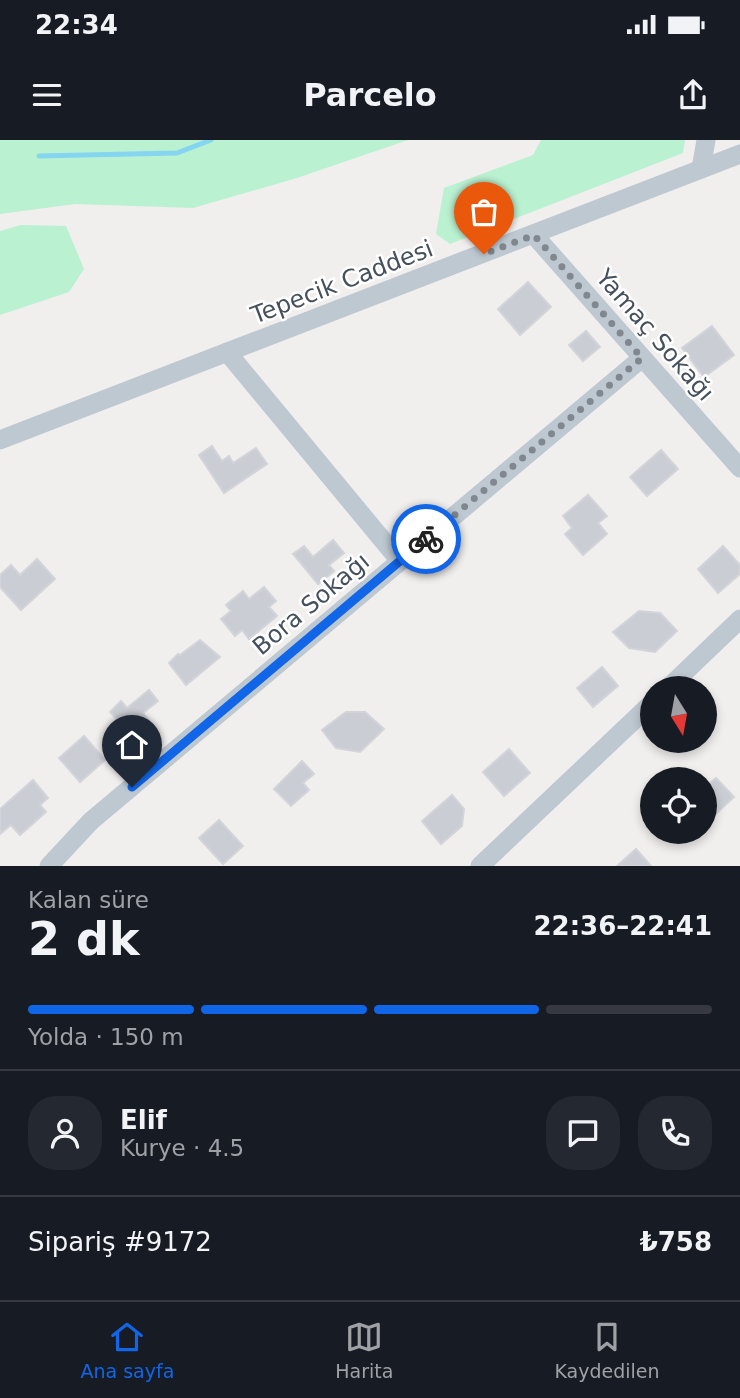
<!DOCTYPE html>
<html lang="tr">
<head>
<meta charset="utf-8">
<style>
  :root { --surface:#171b24; --page:#242831; --text:#f1f3f6; --muted:#9ea1a6; --line:#363941; --accent:#1166e8 }
  body { margin:0; font-family:"DejaVu Sans",sans-serif; background:var(--page); color:var(--text); height:100vh; display:flex; flex-direction:column; font-size:26px; white-space:nowrap }
  * { box-sizing:border-box; margin:0 }
  p { font-size:23px; color:var(--muted) }
  .icon { flex:none; width:38px; height:38px; fill:none; stroke:currentColor; stroke-width:2; stroke-linecap:round; stroke-linejoin:round }
  .map { position:relative; height:726px; overflow:hidden }
  .sheet { display:flex; flex-direction:column; background:var(--surface); flex:1 }
  .sheet>* { flex:none }
  .needle { width:46px; rotate:169deg }
  .buttons { position:absolute; left:640px; top:536px; display:grid; gap:14px }
  .buttons a { display:grid; place-items:center; width:77px; height:77px; border-radius:50%; background:var(--surface); box-shadow:0 4px 10px #0003; font-size:35px }
  .pin { position:absolute; display:grid; place-items:center; width:60px; height:60px; color:#fff; margin:-72px -30px; border-radius:50% 50% 50% 0; rotate:-45deg; box-shadow:0 0 7px #0007 }
  .pin .icon { rotate:45deg }
  .courier { position:absolute; display:grid; place-items:center; width:70px; height:70px; margin:-35px; border:5px solid #1166e8; border-radius:50%; background:#fff; color:#222; box-shadow:0 2px 9px #0007 }
  .head em { font-style:normal; font-weight:700 }
  .head div { display:flex; flex-direction:column-reverse }
  .head { display:flex; align-items:center; justify-content:space-between; height:119px; padding:0 28px }
  h1 { font-size:46px; font-weight:700; line-height:52px }
  .bar { display:grid; grid-template-columns:repeat(4,1fr); gap:10px 7px; align-content:center; height:84px; padding:0 28px }
  .bar i { height:9px; border-radius:5px; background:var(--line) }
  .bar .active { background:var(--accent) }
  .bar p { grid-column:span 4 }
  .line { display:flex; align-items:center; gap:18px; padding:0 28px; border-top:2px solid var(--line) }
  .line div { flex:1 }
  .round { display:grid; place-items:center; flex:none; width:74px; height:74px; border-radius:28px; background:var(--page) }
  .status { display:flex; justify-content:space-between; align-items:center; height:49px; padding:0 35px; background:var(--surface); direction:ltr }
  .status svg { height:19px; fill:currentColor }
  header { display:flex; justify-content:space-between; align-items:center; height:91px; padding:0 28px; background:var(--surface); font-size:32px; font-weight:700 }
  .tabs { display:flex; justify-content:space-around; align-items:center; height:98px; border-top:2px solid var(--line); background:var(--surface); font-size:19px; color:var(--muted) }
  .tabs a { display:grid; justify-items:center; gap:4px }
  .tabs .active { color:var(--accent) }
  .map>svg:first-child { display:block }
  .green { fill:#baf1d1 }
  .lines { fill:none; stroke-linecap:round; stroke-linejoin:round }
  .stream { stroke:#85d5f0; stroke-width:5 }
  .building { fill:#cacdd3; stroke:#d2d4da; stroke-width:2 }
  .minor { stroke:#bec8d1; stroke-width:19 }
  .done { stroke:#81878f; stroke-width:7; stroke-dasharray:0 12.6 }
  .route { stroke:#1166e8; stroke-width:9 }
  .labels { text-anchor:middle; stroke-width:5; stroke-linejoin:round; paint-order:stroke }
  .street-label { font-size:24px; fill:#45505c; stroke:#fff }
</style>
</head>
<body>
<div class="status"><b>22:34</b><svg viewBox="0 0 49 12"><path d="M0 12V9h3v3zM5 12V6h3v6zM10 12V3h3v9zM15 12V0h3v12zM26 1h20v11H26zM47 4h2v5h-2z"/></svg></div>
<header><svg class="icon" aria-label="menu" viewBox="0 0 24 24"><path d="M4 6h16M4 12h16M4 18h16"/></svg>Parcelo<svg class="icon" aria-label="share" viewBox="0 0 24 24"><path d="M12 15V3M7 8l5-5 5 5M5 13v7h14v-7"/></svg></header>
<div class="map">
<svg width="740" height="726" viewBox="0 0 740 726">
  <rect width="100%" height="100%" fill="#f1eeee"/>
  <!-- green -->
  <g class="green">
    <polygon points="0,0 408,0 297,38 193,68 75,64 0,74"/>
    <polygon points="541,0 685,0 683,13 450,104 436,94 444,48 533,15"/>
    <polygon points="21,85 66,86 84,129 69,152 0,175 0,91"/>
  </g>
  <g class="lines">
    <!-- stream -->
    <polyline class="stream" points="39,16 177,13 211,0"/>
  </g>
  <!-- building -->
  <g class="building">
    <polygon points="528,142 551,167 520,195 498,169"/>
    <polygon points="712,186 734,215 704,237 682,208"/>
    <polygon points="586,191 600,207 583,221 569,205"/>
    <polygon points="212,306 222,321 229,316 233,323 256,308 267,324 224,353 199,315"/>
    <polygon points="661,310 678,329 647,356 630,337"/>
    <polygon points="588,355 607,376 598,383 607,394 583,415 565,394 572,388 563,376"/>
    <polygon points="333,400 344,413 329,425 334,431 318,444 293,414 304,406 313,417"/>
    <polygon points="723,406 740,425 740,434 718,453 698,429"/>
    <polygon points="37,419 55,439 21,470 0,447 0,435 11,425 20,435"/>
    <polygon points="264,447 276,461 269,467 277,476 249,499 242,490 235,496 221,479 231,471 226,465 243,451 249,459"/>
    <polygon points="639,471 660,473 677,491 655,512 629,508 613,492"/>
    <polygon points="200,500 220,517 186,545 169,523 178,514 180,515"/>
    <polygon points="602,527 618,546 593,567 577,548"/>
    <polygon points="149,550 158,561 143,573 150,582 135,597 110,572 121,561 127,568"/>
    <polygon points="346,572 365,572 384,589 360,612 336,608 322,590"/>
    <polygon points="84,596 105,620 80,642 59,618"/>
    <polygon points="509,609 530,633 504,656 483,632"/>
    <polygon points="302,621 314,634 303,643 309,650 291,666 274,649"/>
    <polygon points="716,638 734,657 705,684 705,648"/>
    <polygon points="33,640 48,658 40,665 46,672 20,695 11,685 0,694 0,669"/>
    <polygon points="452,655 464,669 462,686 441,704 422,681"/>
    <polygon points="219,680 243,706 223,724 199,698"/>
    <polygon points="636,709 651,726 617,726"/>
  </g>
  <g class="lines">
    <!-- minor -->
    <g class="minor">
      <polyline points="701,29 706,0"/>
      <polyline points="534,95 740,328"/>
      <polyline points="227,212 400,421"/>
      <polyline points="0,300 740,14"/>
      <polyline points="668,548 740,479"/>
      <polyline points="49,726 91,681 642,218"/>
      <polyline points="480,726 653,562"/>
    </g>
  </g>
  <g class="lines">
    <!-- done -->
    <polyline class="done" points="426,399 642,218 534,95 484,114"/>
    <!-- route -->
    <polyline class="route" points="132,647 426,399"/>
  </g>
  <g class="labels">
    <!-- street labels -->
    <g class="street-label">
      <text transform="translate(342 142) rotate(-21)" y="8">Tepecik Caddesi</text>
      <text transform="translate(655 195) rotate(49)" y="8">Yamaç Sokağı</text>
      <text transform="translate(311 464) rotate(-40)" y="8">Bora Sokağı</text>
    </g>
  </g>
</svg>
<div class="buttons">
<a><svg class="needle" viewBox="-14 -14 28 28"><path d="M0-13l5 13h-10z" fill="#e53935"/><path d="M0 13l5-13h-10z" fill="#9ea1a6"/></svg></a>
<a><svg class="icon" aria-label="locate" viewBox="0 0 24 24"><circle cx="12" cy="12" r="6"/><path d="M12 2v4M12 18v4M2 12h4M18 12h4"/></svg></a>
</div>
<div class="pin" style="left:484px;top:114px;background:#ea580c"><svg class="icon" aria-label="bag" viewBox="0 0 24 24"><path d="M5 8h14l-1 12H6zM9 8a3 3 0 0 1 6 0"/></svg></div>
<div class="pin" style="left:132px;top:647px;background:#1f2937"><svg class="icon" aria-label="home" viewBox="0 0 24 24"><path d="M3 11l9-7 9 7M6 9v11h12V9"/></svg></div>
<div class="courier" style="left:426px;top:399px"><svg class="icon" aria-label="bike" viewBox="0 0 24 24"><circle cx="6" cy="16" r="4"/><circle cx="18" cy="16" r="4"/><path d="M6 16l4-8h5l3 8M10 8l3 8H6M13 5h3"/></svg></div>
</div>
<section class="sheet">
<div class="head"><div><h1>2 dk</h1><p>Kalan süre</p></div><em>22:36–22:41</em></div>
<div class="bar"><i class="active"></i><i class="active"></i><i class="active"></i><i></i><p>Yolda · 150 m</p></div>
<div class="line" style="height:126px"><a class="round"><svg class="icon" aria-label="person" viewBox="0 0 24 24"><circle cx="12" cy="8" r="4"/><path d="M4 21q1-7 8-7t8 7"/></svg></a><div><b>Elif</b><p>Kurye · 4.5</p></div><a class="round"><svg class="icon" aria-label="chat" viewBox="0 0 24 24"><path d="M4 5h16v11H9l-5 4z"/></svg></a><a class="round"><svg class="icon" aria-label="phone" viewBox="0 0 24 24"><path d="M5 4h4l2 5-3 2q2 4 5 5l2-3 5 2v4C11 20 4 13 5 4z"/></svg></a></div>
<div class="line" style="height:91px"><div>Sipariş #9172</div><b>₺758</b></div>
</section>
<nav class="tabs">
<a class="active"><svg class="icon" aria-label="home" viewBox="0 0 24 24"><path d="M3 11l9-7 9 7M6 9v11h12V9"/></svg>Ana sayfa</a>
<a><svg class="icon" aria-label="map" viewBox="0 0 24 24"><path d="M3 6l6-2 6 2 6-2v14l-6 2-6-2-6 2zM9 4v14M15 6v14"/></svg>Harita</a>
<a><svg class="icon" aria-label="saved" viewBox="0 0 24 24"><path d="M7 4h10v16l-5-4-5 4z"/></svg>Kaydedilen</a>
</nav>
</body>
</html>
